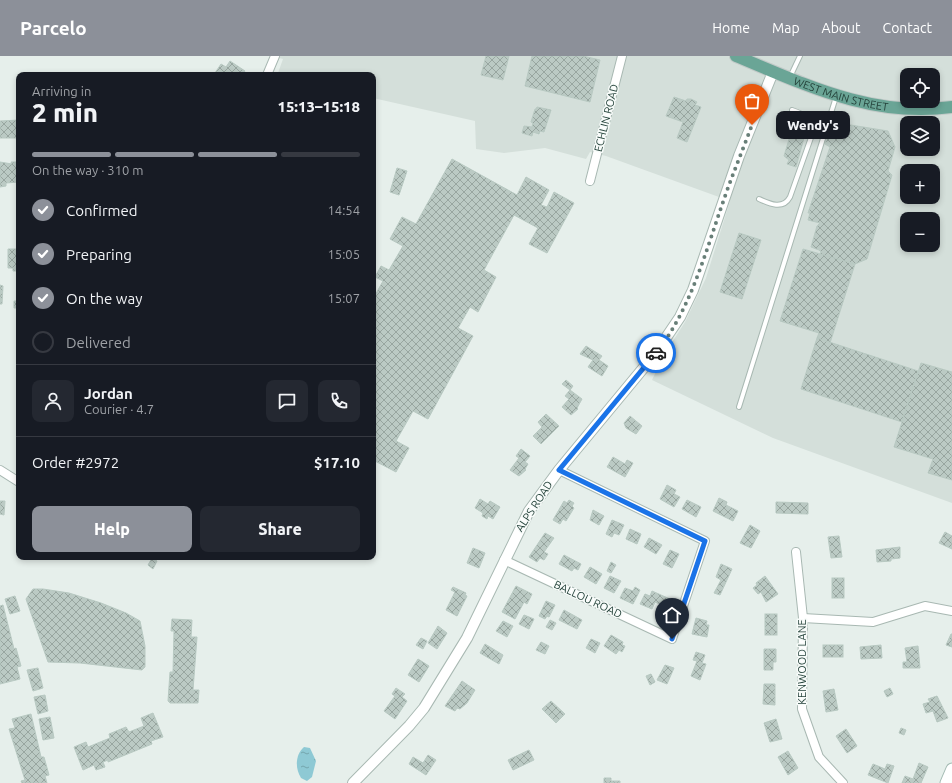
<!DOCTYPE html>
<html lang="en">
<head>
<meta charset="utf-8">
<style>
  :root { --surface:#171b24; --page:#242831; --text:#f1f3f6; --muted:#9ea1a6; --line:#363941; --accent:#8c9099 }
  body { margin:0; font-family:Ubuntu,sans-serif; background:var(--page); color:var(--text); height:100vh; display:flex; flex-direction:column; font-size:15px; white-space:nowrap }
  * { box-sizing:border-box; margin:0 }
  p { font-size:13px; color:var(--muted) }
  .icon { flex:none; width:22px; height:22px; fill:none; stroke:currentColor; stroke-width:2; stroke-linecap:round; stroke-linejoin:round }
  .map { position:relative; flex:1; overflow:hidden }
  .panel { position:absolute; left:16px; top:16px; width:360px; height:488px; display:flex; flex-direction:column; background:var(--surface); border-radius:8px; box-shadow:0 2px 6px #0003 }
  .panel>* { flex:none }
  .fabs { position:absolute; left:900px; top:12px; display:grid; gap:8px }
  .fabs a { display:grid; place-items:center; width:40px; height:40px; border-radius:8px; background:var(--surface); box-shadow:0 2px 6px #0003; font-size:20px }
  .pin { position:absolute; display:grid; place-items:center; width:34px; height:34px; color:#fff; margin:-41px -17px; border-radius:50% 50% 50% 0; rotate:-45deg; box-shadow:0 0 4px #0007 }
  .pin .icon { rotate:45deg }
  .courier { position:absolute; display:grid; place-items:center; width:40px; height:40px; margin:-20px; border:3px solid #1a73e8; border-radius:50%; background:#fff; color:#222; box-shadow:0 1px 5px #0007 }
  .bubble { position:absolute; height:28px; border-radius:8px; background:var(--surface); box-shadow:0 2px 6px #0003; font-size:13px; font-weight:800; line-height:28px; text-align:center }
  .head em { font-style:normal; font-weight:800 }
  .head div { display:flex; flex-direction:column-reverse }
  .head { display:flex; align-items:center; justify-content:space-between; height:68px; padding:0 16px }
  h1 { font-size:26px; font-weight:800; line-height:30px }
  .bar { display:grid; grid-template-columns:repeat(4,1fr); gap:6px 4px; align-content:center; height:48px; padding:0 16px }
  .bar i { height:5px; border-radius:3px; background:var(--line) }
  .bar .on { background:var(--accent) }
  .bar p { grid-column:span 4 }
  .line { display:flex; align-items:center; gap:10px; padding:0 16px; border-top:1px solid var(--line) }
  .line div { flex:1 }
  .round { display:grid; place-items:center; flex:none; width:42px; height:42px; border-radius:8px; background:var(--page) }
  ol { padding:0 16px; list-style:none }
  li { display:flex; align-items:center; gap:12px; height:44px }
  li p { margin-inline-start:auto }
  li .icon { padding:4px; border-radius:50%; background:var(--accent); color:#fff; stroke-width:4 }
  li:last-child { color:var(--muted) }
  li i { width:22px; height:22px; border:2px solid var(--line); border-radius:50% }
  .action { display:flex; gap:8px; margin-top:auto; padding:8px 16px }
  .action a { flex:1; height:46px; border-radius:8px; background:var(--accent); color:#fff; font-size:16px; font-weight:800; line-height:46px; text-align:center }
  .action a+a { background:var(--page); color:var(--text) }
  header { display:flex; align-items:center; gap:24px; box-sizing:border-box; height:56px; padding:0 20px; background:var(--accent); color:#fff }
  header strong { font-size:19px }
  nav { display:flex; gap:22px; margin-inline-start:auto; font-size:14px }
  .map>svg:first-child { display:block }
  .built { fill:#d4dfda; fill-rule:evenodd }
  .water { fill:url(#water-ripples) }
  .building { fill:url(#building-cross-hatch); stroke:#b8c9c2 }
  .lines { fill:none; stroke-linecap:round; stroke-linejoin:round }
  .service-casing { stroke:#a8b8b2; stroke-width:6 }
  .minor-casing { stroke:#a8b8b2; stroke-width:10 }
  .tertiary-casing { stroke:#a8b8b2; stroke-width:12 }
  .secondary-casing { stroke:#a4bbb3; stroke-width:13 }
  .primary-casing { stroke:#c2cac8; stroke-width:14 }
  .service { stroke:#fff; stroke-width:4 }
  .minor { stroke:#fff; stroke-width:8 }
  .tertiary { stroke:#fff; stroke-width:10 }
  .secondary { stroke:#fff; stroke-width:11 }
  .primary { stroke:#6aa596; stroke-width:12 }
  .done { stroke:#687f78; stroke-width:4; stroke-dasharray:0 7.2 }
  .route { stroke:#1a73e8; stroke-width:5 }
  .labels { text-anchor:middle; stroke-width:3; stroke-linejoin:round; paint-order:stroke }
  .street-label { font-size:11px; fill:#24423a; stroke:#f7fbf9 }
</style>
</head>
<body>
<header>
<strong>Parcelo</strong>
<nav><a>Home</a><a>Map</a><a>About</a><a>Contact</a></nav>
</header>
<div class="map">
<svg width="952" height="727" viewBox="0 0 952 727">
  <defs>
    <pattern id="water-ripples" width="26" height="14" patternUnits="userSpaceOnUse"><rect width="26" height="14" fill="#8ec9d4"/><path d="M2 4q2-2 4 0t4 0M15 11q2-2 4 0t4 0" fill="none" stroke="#74a5ad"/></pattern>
    <pattern id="building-cross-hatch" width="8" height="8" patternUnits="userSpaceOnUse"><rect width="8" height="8" fill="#bbcac4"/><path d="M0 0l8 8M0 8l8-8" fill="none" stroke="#98a6a0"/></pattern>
  </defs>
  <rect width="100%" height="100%" fill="#e6efeb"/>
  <!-- built -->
  <path class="built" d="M272 0H952V447L773 382 652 324 664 299 685 266 706 222 730 145 606 100 590 96 586 103 545 92 504 97 476 93 475 65 373 42V19H287L278 17 283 3ZM907 19H933V45H907ZM907 67H933V93H907ZM907 115H933V141H907ZM907 163H933V189H907Z"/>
  <!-- water -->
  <path class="water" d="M304 691 310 692 316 705 312 721 307 725 301 722C295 712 295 699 304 691Z"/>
  <!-- building -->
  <g class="building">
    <polygon points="486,0 509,0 503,24 481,19"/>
    <polygon points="532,0 583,0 600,4 590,46 525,30"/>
    <polygon points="230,5 245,15 242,19 218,19 215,17 221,8 226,11"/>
    <rect x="48" y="17" width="19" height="2"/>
    <polygon points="674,41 686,45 687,43 691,43 697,46 695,49 701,51 687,86 677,82 683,66 666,60"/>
    <polygon points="537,51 551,54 544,76 540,75 539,78 533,76 532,80 522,77 524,70 532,71 533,67 531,66 535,53 536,53"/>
    <polygon points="19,64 19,82 0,82 0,65"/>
    <polygon points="832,66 888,75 895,91 888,115 892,119 867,203 855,208 820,199 821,196 819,194 811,191 817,170 820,167 808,164 810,157 808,157 830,91 825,88"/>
    <polygon points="797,68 807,71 796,111 787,108 789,104 784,100 793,70 797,71"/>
    <polygon points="452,103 517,139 526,121 549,134 541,149 547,151 554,136 574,147 547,197 529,188 538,172 514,159 484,214 496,221 478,256 470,251 458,272 473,280 428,363 413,355 396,385 409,392 396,416 373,404 373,243 383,225 375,221 381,210 389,214 403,190 390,183 402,161 416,168"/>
    <polygon points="0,106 12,108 11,106 18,106 19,126 6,127 6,130 0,131"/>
    <polygon points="397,112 407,115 399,139 390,136"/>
    <polygon points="739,177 761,184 742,243 720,236"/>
    <polygon points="8,193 19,193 19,215 13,215 13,212 8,212"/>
    <polygon points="803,193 855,208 830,287 817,282 819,277 780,265"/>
    <polygon points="0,229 3,230 2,248 0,248"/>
    <polygon points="17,230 19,230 19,267 17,267 17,252 14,252 14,245 17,245"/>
    <polygon points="817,282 918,315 902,366 801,333"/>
    <polygon points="586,290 602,300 599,304 608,310 602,320 588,311 593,304 580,298"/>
    <polygon points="921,307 952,316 952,424 928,417 933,403 894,391"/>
    <polygon points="566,324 573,330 570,334 582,343 577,352 578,353 571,359 562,351 569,343 565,340 570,334 562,328"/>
    <polygon points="546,358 559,370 541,388 533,380 542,371 538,366"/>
    <polygon points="630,360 642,370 636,378 626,372 624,367"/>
    <polygon points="521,393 530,400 525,406 528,408 525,413 526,414 519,420 510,414 519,402 516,400"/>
    <polygon points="613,401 625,408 627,404 633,407 625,421 607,411"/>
    <polygon points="667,429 676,434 674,438 680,441 674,451 660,443"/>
    <polygon points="719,442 727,446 726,449 738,455 733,465 713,455"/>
    <polygon points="480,443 488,448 490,445 500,451 493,463 488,460 487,463 482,460 483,457 475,452"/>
    <polygon points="569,444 574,447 572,450 574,452 566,465 563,463 560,468 553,464 564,445 567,447"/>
    <polygon points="687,444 701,451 696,461 682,453"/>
    <polygon points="0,445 5,445 4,459 0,458"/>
    <polygon points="776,446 808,447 808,458 776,457"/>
    <polygon points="593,454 604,460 599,469 590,464"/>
    <polygon points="612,464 624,469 619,479 614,477 612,481 606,478"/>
    <polygon points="750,469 760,475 751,492 740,487"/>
    <polygon points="630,473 641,478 637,488 626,483"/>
    <polygon points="945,476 952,480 952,493 939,487"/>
    <polygon points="545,477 554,482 544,496 548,498 544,504 540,502 537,506 529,501"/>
    <polygon points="839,480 842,501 831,502 828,481"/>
    <polygon points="649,482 662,489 656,498 644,491"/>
    <polygon points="900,491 900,502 891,503 891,505 877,506 876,494"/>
    <polygon points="473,492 485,497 479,512 467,507"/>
    <polygon points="670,494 679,498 672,512 663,508"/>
    <polygon points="564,499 581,508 578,514 574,512 572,515 559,508"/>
    <polygon points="152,502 157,505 153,513 148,509"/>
    <polygon points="611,506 616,509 611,517 607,515"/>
    <polygon points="721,508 732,513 720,539 714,537 721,524 716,521"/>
    <polygon points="590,511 602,518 596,528 584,521"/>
    <polygon points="610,520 621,525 614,537 604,532"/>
    <polygon points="765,520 778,538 766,546 761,536 758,538 753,532 757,529 756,527"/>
    <rect x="832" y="522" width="12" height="20"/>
    <polygon points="516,530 532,538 527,548 524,546 515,563 502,556"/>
    <polygon points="453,531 466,537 465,539 467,540 457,560 446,554 455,536 451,534"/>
    <polygon points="635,531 640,534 633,548 620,542 625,532 633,535"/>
    <polygon points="33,533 43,533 69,537 101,547 126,557 140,565 145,590 145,611 142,614 80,607 48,606 26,543"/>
    <polygon points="652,535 670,543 666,551 655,546 652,553 640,548 645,538 650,540"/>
    <polygon points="15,540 20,555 10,558 5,543"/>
    <polygon points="546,545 555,549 549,561 547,560 545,563 539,560"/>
    <polygon points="3,549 14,593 16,592 21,610 17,611 20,623 0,628 0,550"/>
    <polygon points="564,554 582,564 577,573 559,564"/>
    <rect x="765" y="558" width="12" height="21"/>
    <polygon points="524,559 534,563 529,573 519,568"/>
    <polygon points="696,562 707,565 706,569 709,569 707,581 692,578"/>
    <polygon points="172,563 192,564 191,581 197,581 193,634 199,634 198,647 170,647 168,645 170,616 173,616 174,575 171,575"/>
    <polygon points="550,564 556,567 552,574 546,571"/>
    <polygon points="503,565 513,570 507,581 496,575"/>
    <polygon points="438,570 447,577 437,593 428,587"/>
    <polygon points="951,578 952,578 952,591 946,589"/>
    <polygon points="611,579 623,586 622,589 625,590 622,596 619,594 616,598 604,590"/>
    <polygon points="421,582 427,585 423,593 416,589"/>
    <polygon points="591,583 600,587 595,597 586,592"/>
    <polygon points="541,586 549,590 545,598 536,594"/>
    <polygon points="485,588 503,599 499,608 480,597"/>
    <rect x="823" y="589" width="20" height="12"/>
    <polygon points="881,589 882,602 861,603 860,591"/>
    <polygon points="918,590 920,612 903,612 903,606 907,606 905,592"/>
    <polygon points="764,593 776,593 776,606 773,606 773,614 764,614"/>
    <polygon points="696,596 705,599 702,607 706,608 700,624 691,620 697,605 693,604"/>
    <polygon points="418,603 429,610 419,626 408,619"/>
    <polygon points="665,609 674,612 667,628 657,624"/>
    <polygon points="38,612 43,632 33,635 27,614"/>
    <polygon points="651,618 655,626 650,629 646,620"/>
    <polygon points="462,625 475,634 467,647 460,653 457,652 455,655 445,650"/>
    <polygon points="764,628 775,628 775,649 763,648"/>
    <polygon points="396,632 405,638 402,641 407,645 395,663 384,655 395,640 392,638"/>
    <polygon points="890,632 893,638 887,641 884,635"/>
    <polygon points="834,633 838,654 826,656 823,635"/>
    <polygon points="45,639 48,655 38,658 34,641"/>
    <polygon points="937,640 948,662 937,666 933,655 926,657 923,648 930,646 928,643"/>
    <polygon points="551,645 565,658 556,667 542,653"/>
    <polygon points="153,657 163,681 151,685 152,688 108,706 108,704 103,706 105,711 96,714 94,709 83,714 74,691 86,686 88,691 110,682 109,678 126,671 129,676 144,670 141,662"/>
    <polygon points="31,658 41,701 44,701 49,719 45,720 47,727 22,727 21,725 25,724 9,673 15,672 12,663"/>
    <polygon points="50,661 54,682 43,684 39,663"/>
    <polygon points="776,663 782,683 770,686 764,667"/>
    <polygon points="901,672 906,674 904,679 899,677"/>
    <polygon points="846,673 857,690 847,697 836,680"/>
    <polygon points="529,694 534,704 513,714 508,704"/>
    <polygon points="788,695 798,712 788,719 778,701"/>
    <polygon points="428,699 436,704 426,719 409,708 413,701 423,707"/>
    <polygon points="919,707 928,711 921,727 902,727 905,720 913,723"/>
    <polygon points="873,708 885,713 887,708 894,710 888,727 868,719"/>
    <polygon points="604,722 611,722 611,725 620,725 620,727 604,727"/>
  </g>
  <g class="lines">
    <!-- service casing -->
    <g class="service-casing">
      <g id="service">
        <polyline points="790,21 800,0"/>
        <path d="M759 143C770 148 783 154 790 141L813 76C813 63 804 58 792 54"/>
        <polyline points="739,351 836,41"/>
      </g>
    </g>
    <!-- minor casing -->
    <g class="minor-casing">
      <g id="minor">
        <polyline points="267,19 275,0"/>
        <polyline points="590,125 622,0"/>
        <polyline points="0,414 19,426"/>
        <polyline points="796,496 803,562 802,653 819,701 843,727"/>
        <polyline points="504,504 672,583 705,485 559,414"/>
        <polyline points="803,562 873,566 925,550 952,555"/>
      </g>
    </g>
    <!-- tertiary casing -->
    <g class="tertiary-casing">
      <polyline id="tertiary" points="353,727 409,670 424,652 467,582 529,455 559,414 655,298 680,261 693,234 739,100 773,16"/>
    </g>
    <!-- secondary casing -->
    <g class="secondary-casing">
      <polyline id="secondary" points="946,727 952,713"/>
    </g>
    <!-- primary casing -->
    <g class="primary-casing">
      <g id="primary">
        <path id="s1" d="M736 0C806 29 873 62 952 51"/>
      </g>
    </g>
    <!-- service -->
    <use href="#service" class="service"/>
    <!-- minor -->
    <use href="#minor" class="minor"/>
    <!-- tertiary -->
    <use href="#tertiary" class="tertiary"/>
    <!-- secondary -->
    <use href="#secondary" class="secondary"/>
    <!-- primary -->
    <use href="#primary" class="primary"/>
  </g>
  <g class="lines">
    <!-- done -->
    <path class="done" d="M656 297C690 254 704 201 722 149 731 122 742 96 752 69"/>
    <!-- route -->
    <polyline class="route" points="656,297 559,414 705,485 672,583"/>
  </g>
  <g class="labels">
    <!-- street labels -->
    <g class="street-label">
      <text dy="4" stroke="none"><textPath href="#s1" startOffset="112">WEST MAIN STREET</textPath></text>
      <text transform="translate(606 62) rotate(-76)" y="4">ECHLIN ROAD</text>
      <text transform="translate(534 450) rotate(-57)" y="4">ALPS ROAD</text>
      <text transform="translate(588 543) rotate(25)" y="4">BALLOU ROAD</text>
      <text transform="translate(802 606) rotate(-90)" y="4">KENWOOD LANE</text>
    </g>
  </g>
</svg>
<div class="fabs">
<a><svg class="icon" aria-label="locate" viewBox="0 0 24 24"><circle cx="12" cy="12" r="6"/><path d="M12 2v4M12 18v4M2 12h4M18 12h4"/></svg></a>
<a><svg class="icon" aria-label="layers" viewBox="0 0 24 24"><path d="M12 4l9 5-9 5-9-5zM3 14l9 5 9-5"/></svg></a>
<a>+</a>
<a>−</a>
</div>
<div class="pin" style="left:752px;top:69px;background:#ea580c"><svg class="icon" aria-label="bag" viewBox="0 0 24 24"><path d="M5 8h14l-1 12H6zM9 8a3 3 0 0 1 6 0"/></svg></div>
<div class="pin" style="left:672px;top:583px;background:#1f2937"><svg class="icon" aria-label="home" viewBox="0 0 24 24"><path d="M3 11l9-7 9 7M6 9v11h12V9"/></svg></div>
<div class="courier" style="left:656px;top:297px"><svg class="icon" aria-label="car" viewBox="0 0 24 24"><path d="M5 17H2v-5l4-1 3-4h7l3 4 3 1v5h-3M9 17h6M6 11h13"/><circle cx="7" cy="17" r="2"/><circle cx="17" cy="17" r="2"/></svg></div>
<div class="bubble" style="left:776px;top:55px;width:74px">Wendy's</div>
<section class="panel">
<div class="head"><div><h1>2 min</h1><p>Arriving in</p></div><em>15:13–15:18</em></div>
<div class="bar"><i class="on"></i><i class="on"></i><i class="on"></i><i></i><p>On the way · 310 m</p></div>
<ol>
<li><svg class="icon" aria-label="check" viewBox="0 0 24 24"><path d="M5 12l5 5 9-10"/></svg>Confirmed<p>14:54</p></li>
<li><svg class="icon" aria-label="check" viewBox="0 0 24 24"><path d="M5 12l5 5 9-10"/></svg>Preparing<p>15:05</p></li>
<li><svg class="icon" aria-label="check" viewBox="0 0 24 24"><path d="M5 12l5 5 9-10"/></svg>On the way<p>15:07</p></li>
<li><i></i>Delivered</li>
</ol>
<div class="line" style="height:72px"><a class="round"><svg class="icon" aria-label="person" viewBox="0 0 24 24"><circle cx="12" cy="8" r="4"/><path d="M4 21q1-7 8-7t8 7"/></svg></a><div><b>Jordan</b><p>Courier · 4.7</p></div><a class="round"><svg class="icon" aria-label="chat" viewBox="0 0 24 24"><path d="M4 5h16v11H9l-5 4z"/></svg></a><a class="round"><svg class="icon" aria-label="phone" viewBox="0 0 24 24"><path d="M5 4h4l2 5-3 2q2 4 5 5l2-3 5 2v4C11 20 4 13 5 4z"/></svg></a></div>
<div class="line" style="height:52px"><div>Order #2972</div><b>$17.10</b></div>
<div class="action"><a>Help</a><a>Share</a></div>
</section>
</div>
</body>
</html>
